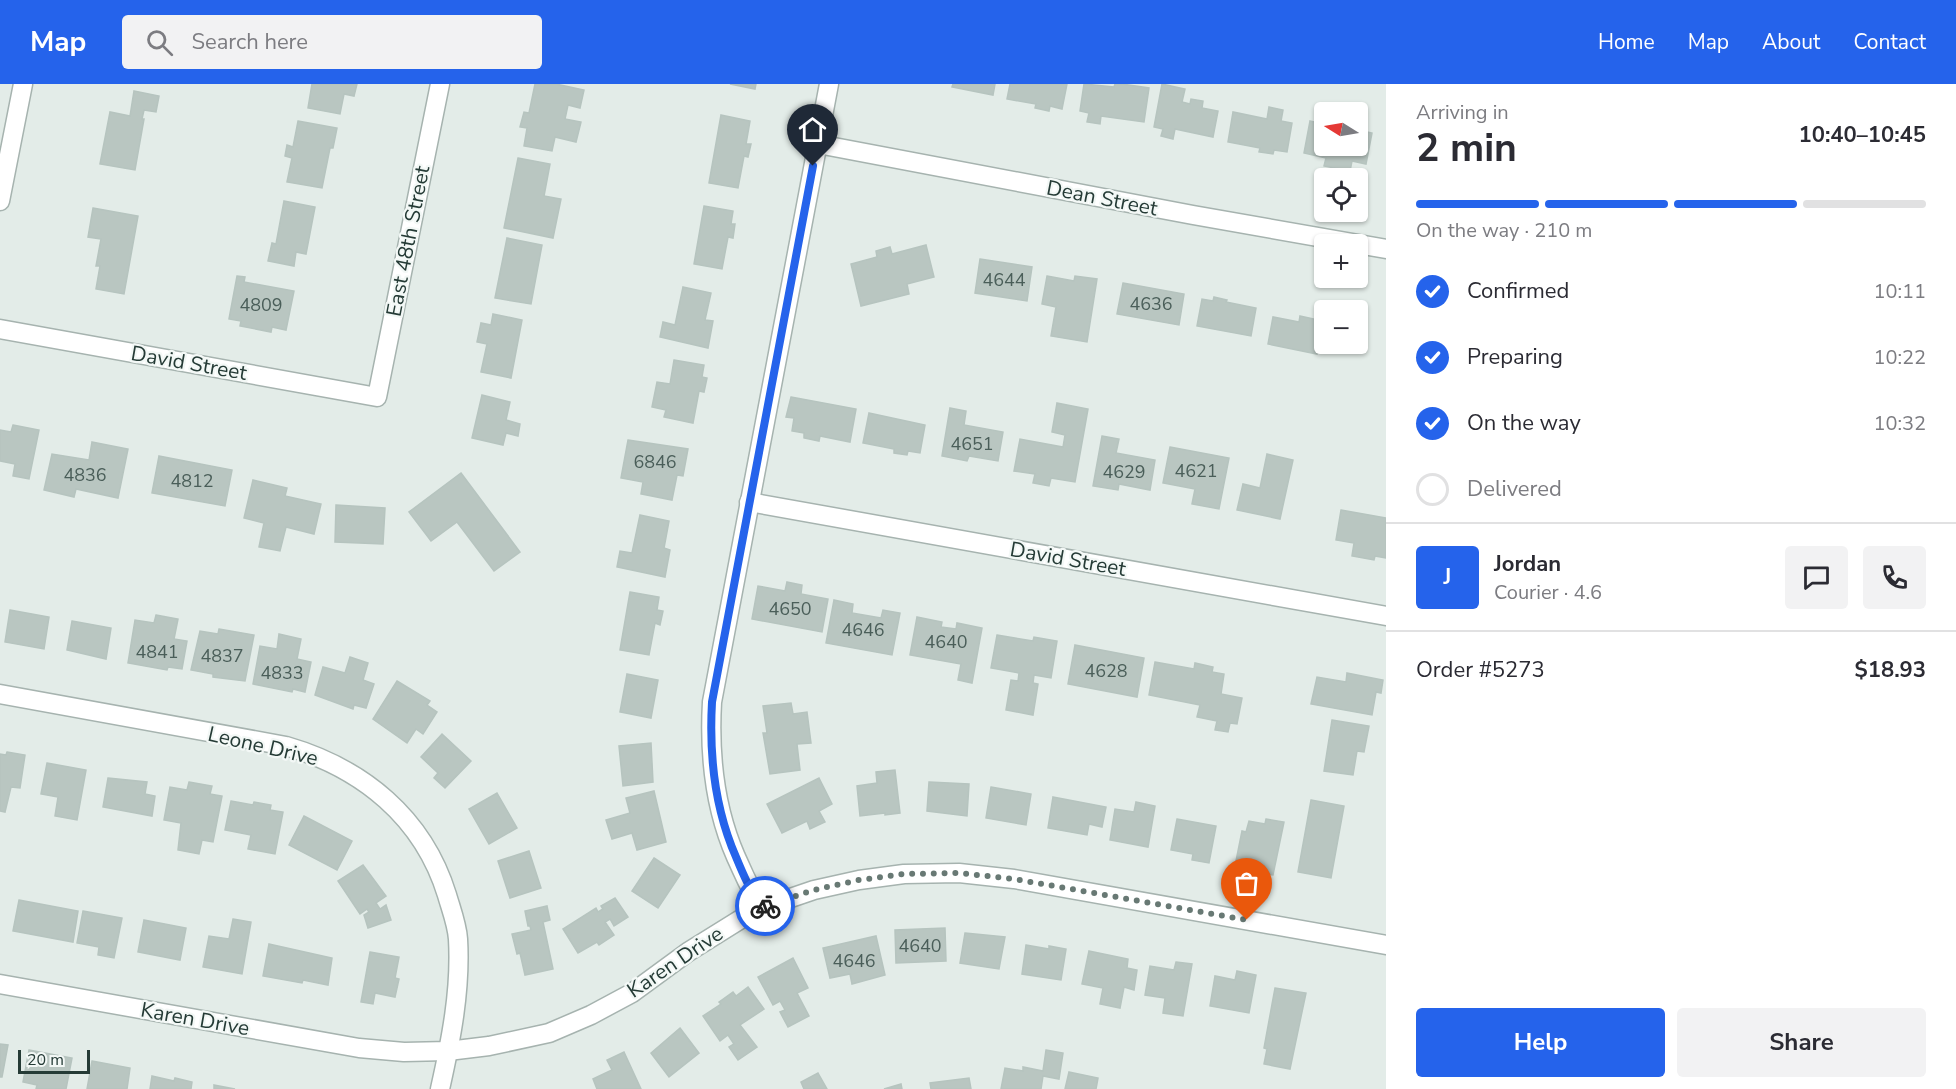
<!DOCTYPE html>
<html lang="en">
<head>
<meta charset="utf-8">
<style>
  :root { --surface:#fff; --page:#f2f2f3; --text:#2b2b33; --muted:#7c7c81; --line:#e1e1e2; --accent:#2563eb }
  body { margin:0; font-family:"Nunito Sans",sans-serif; background:var(--page); color:var(--text); height:100vh; display:flex; flex-direction:column; font-size:22px; white-space:nowrap }
  * { box-sizing:border-box; margin:0 }
  p { font-size:20px; color:var(--muted) }
  .icon { flex:none; width:33px; height:33px; fill:none; stroke:currentColor; stroke-width:2; stroke-linecap:round; stroke-linejoin:round }
  .map { position:relative; flex:1; overflow:hidden }
  .drawer { display:flex; flex-direction:column; background:var(--surface); width:570px }
  .drawer>* { flex:none }
  .needle { width:39px; rotate:281deg }
  .tools { position:absolute; left:1314px; top:18px; display:grid; gap:12px }
  .tools a { display:grid; place-items:center; width:54px; height:54px; border-radius:6px; background:var(--surface); box-shadow:0 2px 4px #0004; font-size:30px }
  .scale { position:absolute; left:18px; bottom:15px; width:72px; box-sizing:border-box; padding-left:6px; border:3px solid #253b36; border-top:0; font-size:16px; line-height:21px; white-space:nowrap; color:#253b36; -webkit-text-stroke:4px #f3f8f6; paint-order:stroke }
  .pin { position:absolute; display:grid; place-items:center; width:51px; height:51px; color:#fff; margin:-62px -26px; border-radius:50% 50% 50% 0; rotate:-45deg; box-shadow:0 0 6px #0007 }
  .pin .icon { rotate:45deg }
  .courier { position:absolute; display:grid; place-items:center; width:60px; height:60px; margin:-30px; border:4px solid #2563eb; border-radius:50%; background:#fff; color:#222; box-shadow:0 2px 8px #0007 }
  .summary em { font-style:normal; font-weight:700 }
  .summary div { display:flex; flex-direction:column-reverse }
  .summary { display:flex; align-items:center; justify-content:space-between; height:102px; padding:0 30px }
  h1 { font-size:39px; font-weight:700; line-height:45px }
  .bar { display:grid; grid-template-columns:repeat(4,1fr); gap:9px 6px; align-content:center; height:72px; padding:0 30px }
  .bar i { height:8px; border-radius:4px; background:var(--line) }
  .bar .on { background:var(--accent) }
  .bar p { grid-column:span 4 }
  .line { display:flex; align-items:center; gap:15px; padding:0 30px; border-top:2px solid var(--line) }
  .line div { flex:1 }
  .round { display:grid; place-items:center; flex:none; width:63px; height:63px; border-radius:6px; background:var(--page) }
  ol { padding:0 30px; list-style:none }
  li { display:flex; align-items:center; gap:18px; height:66px }
  li p { margin-inline-start:auto }
  li .icon { padding:6px; border-radius:50%; background:var(--accent); color:#fff; stroke-width:4 }
  li:last-child { color:var(--muted) }
  li i { width:33px; height:33px; border:3px solid var(--line); border-radius:50% }
  .action { display:flex; gap:12px; margin-top:auto; padding:12px 30px }
  .action a { flex:1; height:69px; border-radius:6px; background:var(--accent); color:#fff; font-size:24px; font-weight:700; line-height:69px; text-align:center }
  .action a+a { background:var(--page); color:var(--text) }
  header { display:flex; align-items:center; gap:36px; box-sizing:border-box; height:84px; padding:0 30px; background:var(--accent); color:#fff }
  header strong { font-size:28px }
  nav { display:flex; gap:33px; margin-inline-start:auto; font-size:21px }
  .search { width:420px; height:54px; background:var(--page); display:flex; align-items:center; gap:15px; box-sizing:border-box; padding:0 21px; border-radius:6px; color:var(--muted); font-size:22px }
  main { display:flex; flex:1; min-height:0 }
  .map>svg:first-child { display:block }
  .building { fill:#b9c6c1; stroke:#b6c4bf; stroke-width:1.5 }
  .lines { fill:none; stroke-linecap:round; stroke-linejoin:round }
  .street-casing { stroke:#a6b3af; stroke-width:21 }
  .street { stroke:#fff; stroke-width:18 }
  .done { stroke:#687974; stroke-width:6; stroke-dasharray:0 10.8 }
  .route { stroke:#2563eb; stroke-width:8 }
  .labels { text-anchor:middle; stroke-width:4.5; stroke-linejoin:round; paint-order:stroke }
  .number-label { font-size:18px; fill:#4a5e59 }
  .street-label { font-size:21px; fill:#253b36; stroke:#f3f8f6 }
</style>
</head>
<body>
<header>
<strong>Map</strong>
<div class="search"><svg class="icon" aria-label="search" viewBox="0 0 24 24"><circle cx="10" cy="10" r="6"/><path d="M15 15l6 6"/></svg>Search here</div>
<nav><a>Home</a><a>Map</a><a>About</a><a>Contact</a></nav>
</header>
<main>
<div class="map">
<svg width="1386" height="1005" viewBox="0 0 1386 1005">
  <rect width="100%" height="100%" fill="#e3ece8"/>
  <!-- building -->
  <g class="building">
    <polygon points="312,0 357,0 354,12 344,10 340,30 308,24"/>
    <polygon points="535,0 556,0 584,6 580,24 568,21 565,35 581,38 576,58 555,53 552,67 524,62 527,44 520,43 524,28 529,29"/>
    <polygon points="730,0 756,0 755,5"/>
    <polygon points="953,0 995,0 993,11 952,3"/>
    <polygon points="1010,0 1067,0 1062,25 1050,22 1049,27 1035,24 1036,20 1007,15"/>
    <polygon points="1084,0 1114,3 1115,0 1122,0 1149,4 1144,38 1101,32 1100,40 1087,38 1089,29 1080,27"/>
    <polygon points="1162,0 1185,5 1182,18 1190,20 1191,15 1203,17 1202,24 1218,27 1213,53 1175,45 1173,55 1161,52 1163,45 1154,43"/>
    <polygon points="134,7 159,12 156,28 144,26 142,35 144,35 135,86 100,80 110,28 130,32"/>
    <polygon points="1331,21 1353,25 1352,28 1330,28"/>
    <polygon points="1269,23 1283,26 1281,37 1292,39 1287,68 1274,66 1273,70 1259,68 1260,64 1228,58 1233,28 1267,35"/>
    <polygon points="721,31 750,37 746,60 751,60 748,73 744,72 738,104 709,99"/>
    <polygon points="298,37 337,44 333,64 330,64 322,104 287,98 292,74 285,72 287,61 293,63"/>
    <polygon points="1310,37 1324,40 1324,62 1358,62 1358,46 1372,49 1366,80 1352,77 1350,87 1324,82 1326,74 1304,69"/>
    <polygon points="518,74 550,80 544,112 561,115 553,154 504,144"/>
    <polygon points="284,117 315,123 306,170 296,168 294,182 268,177 272,159 276,160"/>
    <polygon points="704,122 733,127 731,140 735,140 733,154 728,153 722,185 694,180"/>
    <polygon points="93,124 138,132 124,210 96,205 100,182 96,182 101,155 88,153"/>
    <polygon points="507,154 542,161 531,220 495,214"/>
    <polygon points="926,161 934,193 907,200 909,210 861,222 851,180 877,173 876,167 890,163 892,170"/>
    <polygon points="980,175 1032,183 1027,217 975,209"/>
    <polygon points="237,192 245,193 244,198 294,207 286,246 272,243 271,248 240,242 241,237 229,235"/>
    <polygon points="1047,192 1074,197 1075,192 1097,195 1087,258 1051,252 1056,223 1042,220"/>
    <polygon points="1123,199 1184,210 1179,241 1117,230"/>
    <polygon points="683,203 711,209 705,236 713,237 708,264 660,253 663,238 675,241"/>
    <polygon points="1214,213 1227,216 1226,218 1256,224 1251,252 1197,242 1202,215 1213,217"/>
    <polygon points="493,230 522,236 511,294 481,288 487,260 477,258 481,239 491,241"/>
    <polygon points="1300,232 1323,237 1317,270 1268,260 1273,233 1299,238"/>
    <polygon points="674,276 704,281 702,293 707,294 704,308 699,307 693,339 664,333 666,326 652,323 657,298 670,300"/>
    <polygon points="482,311 510,318 506,336 520,340 518,352 506,349 503,361 472,354"/>
    <polygon points="791,313 856,325 850,358 820,352 819,357 804,354 804,349 792,347 794,334 786,333"/>
    <polygon points="1057,319 1088,325 1075,398 1051,394 1049,402 1033,399 1035,390 1014,387 1020,355 1063,363 1065,351 1052,348"/>
    <polygon points="950,324 966,327 964,341 1003,348 998,377 969,372 967,377 942,372"/>
    <polygon points="869,329 925,341 920,369 908,367 907,371 894,369 894,365 863,359"/>
    <polygon points="13,341 39,346 29,395 13,392 15,380 0,377 0,346 11,348"/>
    <polygon points="1102,352 1119,355 1116,369 1155,376 1150,406 1119,400 1118,406 1093,402"/>
    <polygon points="628,356 688,365 683,392 677,391 672,416 641,410 643,398 621,394"/>
    <polygon points="92,358 128,365 118,414 76,405 74,413 44,406 52,370 89,376"/>
    <polygon points="1170,363 1229,374 1219,425 1192,420 1195,405 1163,399"/>
    <polygon points="1267,370 1293,376 1280,435 1237,426 1243,400 1260,404"/>
    <polygon points="159,372 232,386 225,422 152,409"/>
    <polygon points="461,389 520,468 494,487 457,438 431,457 409,428"/>
    <polygon points="253,396 287,404 285,412 321,420 314,450 286,443 280,467 259,463 264,439 244,434"/>
    <polygon points="336,421 385,424 383,460 335,458"/>
    <polygon points="1341,426 1386,434 1386,474 1375,472 1374,476 1352,472 1354,459 1336,456"/>
    <polygon points="640,431 669,437 664,464 670,466 665,493 617,483 620,467 632,469"/>
    <polygon points="787,498 802,501 801,510 828,515 822,548 752,535 758,502 785,507"/>
    <polygon points="630,508 659,513 657,526 663,527 660,541 655,539 649,571 620,566"/>
    <polygon points="834,516 853,520 852,529 881,534 883,526 900,529 892,571 826,559"/>
    <polygon points="10,526 49,533 44,565 5,558"/>
    <polygon points="156,531 178,535 174,555 187,557 182,585 168,583 167,586 128,579 135,536 154,539"/>
    <polygon points="917,533 942,538 941,543 956,545 957,539 982,544 972,599 958,596 961,580 910,571"/>
    <polygon points="72,537 111,544 106,575 67,566"/>
    <polygon points="219,545 254,551 245,597 213,593 213,590 191,586 200,547 218,550"/>
    <polygon points="279,550 301,555 297,575 311,578 305,608 293,605 292,608 253,600 260,562 277,565"/>
    <polygon points="997,551 1033,557 1034,553 1057,557 1051,594 1034,591 1033,599 1038,600 1033,631 1006,626 1011,596 1018,597 1019,589 991,584"/>
    <polygon points="1075,561 1144,574 1137,613 1068,600"/>
    <polygon points="350,573 368,579 363,596 374,600 366,624 354,621 353,625 315,611 323,583 345,589"/>
    <polygon points="1155,578 1194,585 1195,579 1213,583 1212,588 1224,590 1221,610 1242,614 1237,640 1230,639 1228,648 1215,646 1217,637 1197,633 1200,621 1149,611"/>
    <polygon points="1347,589 1383,596 1381,609 1376,608 1372,631 1311,620 1317,593 1346,598"/>
    <polygon points="627,590 658,596 651,634 620,628"/>
    <polygon points="397,597 430,617 427,621 437,628 423,650 416,645 407,659 373,635"/>
    <polygon points="791,619 793,630 807,628 811,659 797,660 800,686 770,690 763,649 767,649 763,622"/>
    <polygon points="1332,636 1369,642 1364,668 1357,667 1353,691 1324,687"/>
    <polygon points="442,650 471,677 445,704 434,694 438,689 421,673"/>
    <polygon points="651,659 653,698 623,702 619,662"/>
    <polygon points="7,668 25,671 20,704 11,703 5,728 0,727 0,670 6,671"/>
    <polygon points="47,679 86,686 77,736 55,732 58,713 41,710"/>
    <polygon points="895,686 900,729 885,731 885,729 860,732 857,702 877,699 876,688"/>
    <polygon points="108,694 147,698 145,710 155,712 152,732 103,723"/>
    <polygon points="819,694 832,720 819,727 825,738 810,745 807,737 782,749 767,720"/>
    <polygon points="189,698 212,702 210,710 222,712 213,758 202,756 199,770 178,766 181,739 164,736 170,703 187,706"/>
    <polygon points="929,698 969,700 967,732 927,727"/>
    <polygon points="991,703 1031,710 1026,741 986,734"/>
    <polygon points="654,707 666,758 637,766 632,749 612,755 606,736 630,729 626,714"/>
    <polygon points="497,709 517,744 489,760 469,725"/>
    <polygon points="1053,713 1106,723 1102,743 1089,740 1087,751 1048,744"/>
    <polygon points="1311,716 1344,722 1331,794 1298,788"/>
    <polygon points="231,717 253,721 254,718 271,721 270,726 283,728 275,770 248,765 251,751 225,746"/>
    <polygon points="1136,718 1155,722 1148,763 1110,756 1115,725 1134,728"/>
    <polygon points="304,732 352,757 337,786 289,761"/>
    <polygon points="1177,735 1216,742 1209,779 1192,776 1193,770 1171,766"/>
    <polygon points="1266,735 1284,738 1273,791 1257,788 1259,781 1236,777 1242,747 1246,748 1249,737 1265,740"/>
    <polygon points="529,767 541,804 510,814 498,777"/>
    <polygon points="654,774 680,791 658,824 632,807"/>
    <polygon points="363,781 386,812 376,819 380,825 386,821 391,836 368,844 364,831 369,828 367,825 360,830 338,797"/>
    <polygon points="615,814 628,833 614,842 610,835 605,838 614,851 599,861 597,858 578,869 563,845 596,824 598,828 603,825 601,822"/>
    <polygon points="19,816 78,827 73,858 13,847"/>
    <polygon points="547,822 550,836 543,838 553,885 525,891 520,869 517,870 512,850 531,846 530,842 528,842 525,827"/>
    <polygon points="83,827 122,834 114,874 98,871 99,863 77,859"/>
    <polygon points="233,835 251,838 242,890 203,883 209,852 229,855"/>
    <polygon points="144,836 186,844 180,876 138,868"/>
    <polygon points="945,844 946,877 896,879 895,846"/>
    <polygon points="965,849 1005,853 999,885 960,879"/>
    <polygon points="876,852 885,891 852,900 850,890 830,894 823,864"/>
    <polygon points="269,860 332,874 328,901 303,896 302,899 263,892"/>
    <polygon points="1026,861 1049,865 1049,862 1066,865 1061,896 1022,890"/>
    <polygon points="1089,867 1128,875 1127,884 1137,886 1134,906 1124,903 1120,924 1100,920 1103,904 1082,900"/>
    <polygon points="370,868 399,873 395,894 399,895 395,913 375,909 373,920 361,918"/>
    <polygon points="793,874 808,904 797,909 809,932 788,943 780,928 785,926 780,917 773,921 758,893"/>
    <polygon points="1176,878 1192,880 1183,932 1163,929 1165,914 1145,911 1150,882 1174,886"/>
    <polygon points="1237,887 1256,891 1249,929 1210,922 1215,892 1235,896"/>
    <polygon points="748,903 764,925 740,941 757,963 738,976 729,963 734,960 728,951 720,957 703,932 721,920 719,918 733,908 736,912"/>
    <polygon points="1275,904 1306,909 1290,985 1264,980 1267,965 1264,964"/>
    <polygon points="680,944 699,969 669,993 651,969"/>
    <polygon points="0,960 8,961 2,993 0,993"/>
    <polygon points="29,966 72,974 66,1005 36,1005 37,1001 23,998"/>
    <polygon points="1046,966 1063,969 1059,995 1043,992 1041,1005 1001,1005 1005,984 1023,987 1023,983 1043,987"/>
    <polygon points="624,968 641,1005 597,1005 593,995 612,986 607,976"/>
    <polygon points="92,977 130,984 127,1005 87,1005"/>
    <polygon points="1069,988 1098,994 1096,1005 1065,1005"/>
    <polygon points="818,989 827,1005 804,1005 801,998"/>
    <polygon points="152,992 174,997 175,994 192,998 191,1005 150,1005"/>
    <polygon points="969,994 971,1005 931,1005 930,999"/>
    <polygon points="901,1000 902,1005 884,1005"/>
    <polygon points="214,1001 235,1005 214,1005"/>
  </g>
  <g class="lines">
    <!-- street casing -->
    <g class="street-casing">
      <g id="street">
        <polyline points="818,60 1193,131 1386,165"/>
        <polyline points="0,117 23,0"/>
        <polyline points="0,245 377,313 440,0"/>
        <polyline points="749,418 1386,532"/>
        <path d="M0 610 286 662C362 684 423 733 447 811 451 825 457 840 458 855 461 906 451 956 440 1005"/>
        <path d="M762 822C750 807 744 790 736 773 714 723 709 671 712 618L829 0"/>
        <polyline points="0,900 359,964 404,968 448,967 489,962 549,949 591,931 632,909 688,868 762,822 773,820 814,806 859,796 904,790 959,789 1014,795 1386,861"/>
      </g>
    </g>
    <!-- street -->
    <use href="#street" class="street"/>
  </g>
  <g class="lines">
    <!-- done -->
    <polyline class="done" points="765,822 814,806 859,796 904,790 959,789 1014,795 1247,836"/>
    <!-- route -->
    <path class="route" d="M765 822H762C750 807 743 790 736 773 714 723 709 671 712 618L813 82"/>
  </g>
  <g class="labels">
    <!-- number labels -->
    <g class="number-label">
      <text x="1004" y="202">4644</text>
      <text x="1151" y="226">4636</text>
      <text x="261" y="227">4809</text>
      <text x="972" y="366">4651</text>
      <text x="655" y="384">6846</text>
      <text x="1196" y="393">4621</text>
      <text x="1124" y="394">4629</text>
      <text x="85" y="397">4836</text>
      <text x="192" y="403">4812</text>
      <text x="790" y="531">4650</text>
      <text x="863" y="552">4646</text>
      <text x="946" y="564">4640</text>
      <text x="157" y="574">4841</text>
      <text x="222" y="578">4837</text>
      <text x="1106" y="593">4628</text>
      <text x="282" y="595">4833</text>
      <text x="920" y="868">4640</text>
      <text x="854" y="883">4646</text>
    </g>
    <!-- street labels -->
    <g class="street-label">
      <text transform="translate(1102 114) rotate(11)" y="7">Dean Street</text>
      <text transform="translate(408 157) rotate(-79)" y="7">East 48th Street</text>
      <text transform="translate(189 279) rotate(10)" y="7">David Street</text>
      <text transform="translate(1068 475) rotate(10)" y="7">David Street</text>
      <text transform="translate(263 662) rotate(13)" y="7">Leone Drive</text>
      <text transform="translate(675 878) rotate(-34)" y="7">Karen Drive</text>
      <text transform="translate(195 935) rotate(10)" y="7">Karen Drive</text>
    </g>
  </g>
</svg>
<div class="tools">
<a><svg class="needle" viewBox="-14 -14 28 28"><path d="M0-13l5 13h-10z" fill="#e53935"/><path d="M0 13l5-13h-10z" fill="#7c7c81"/></svg></a>
<a><svg class="icon" aria-label="locate" viewBox="0 0 24 24"><circle cx="12" cy="12" r="6"/><path d="M12 2v4M12 18v4M2 12h4M18 12h4"/></svg></a>
<a>+</a>
<a>−</a>
</div>
<div class="scale">20 m</div>
<div class="pin" style="left:1247px;top:836px;background:#ea580c"><svg class="icon" aria-label="bag" viewBox="0 0 24 24"><path d="M5 8h14l-1 12H6zM9 8a3 3 0 0 1 6 0"/></svg></div>
<div class="pin" style="left:813px;top:82px;background:#1f2937"><svg class="icon" aria-label="home" viewBox="0 0 24 24"><path d="M3 11l9-7 9 7M6 9v11h12V9"/></svg></div>
<div class="courier" style="left:765px;top:822px"><svg class="icon" aria-label="bike" viewBox="0 0 24 24"><circle cx="6" cy="16" r="4"/><circle cx="18" cy="16" r="4"/><path d="M6 16l4-8h5l3 8M10 8l3 8H6M13 5h3"/></svg></div>
</div>
<section class="drawer">
<div class="summary"><div><h1>2 min</h1><p>Arriving in</p></div><em>10:40–10:45</em></div>
<div class="bar"><i class="on"></i><i class="on"></i><i class="on"></i><i></i><p>On the way · 210 m</p></div>
<ol>
<li><svg class="icon" aria-label="check" viewBox="0 0 24 24"><path d="M5 12l5 5 9-10"/></svg>Confirmed<p>10:11</p></li>
<li><svg class="icon" aria-label="check" viewBox="0 0 24 24"><path d="M5 12l5 5 9-10"/></svg>Preparing<p>10:22</p></li>
<li><svg class="icon" aria-label="check" viewBox="0 0 24 24"><path d="M5 12l5 5 9-10"/></svg>On the way<p>10:32</p></li>
<li><i></i>Delivered</li>
</ol>
<div class="line" style="height:108px"><b class="round" style="background:var(--accent);color:#fff">J</b><div><b>Jordan</b><p>Courier · 4.6</p></div><a class="round"><svg class="icon" aria-label="chat" viewBox="0 0 24 24"><path d="M4 5h16v11H9l-5 4z"/></svg></a><a class="round"><svg class="icon" aria-label="phone" viewBox="0 0 24 24"><path d="M5 4h4l2 5-3 2q2 4 5 5l2-3 5 2v4C11 20 4 13 5 4z"/></svg></a></div>
<div class="line" style="height:78px"><div>Order #5273</div><b>$18.93</b></div>
<div class="action"><a>Help</a><a>Share</a></div>
</section>
</main>
</body>
</html>
